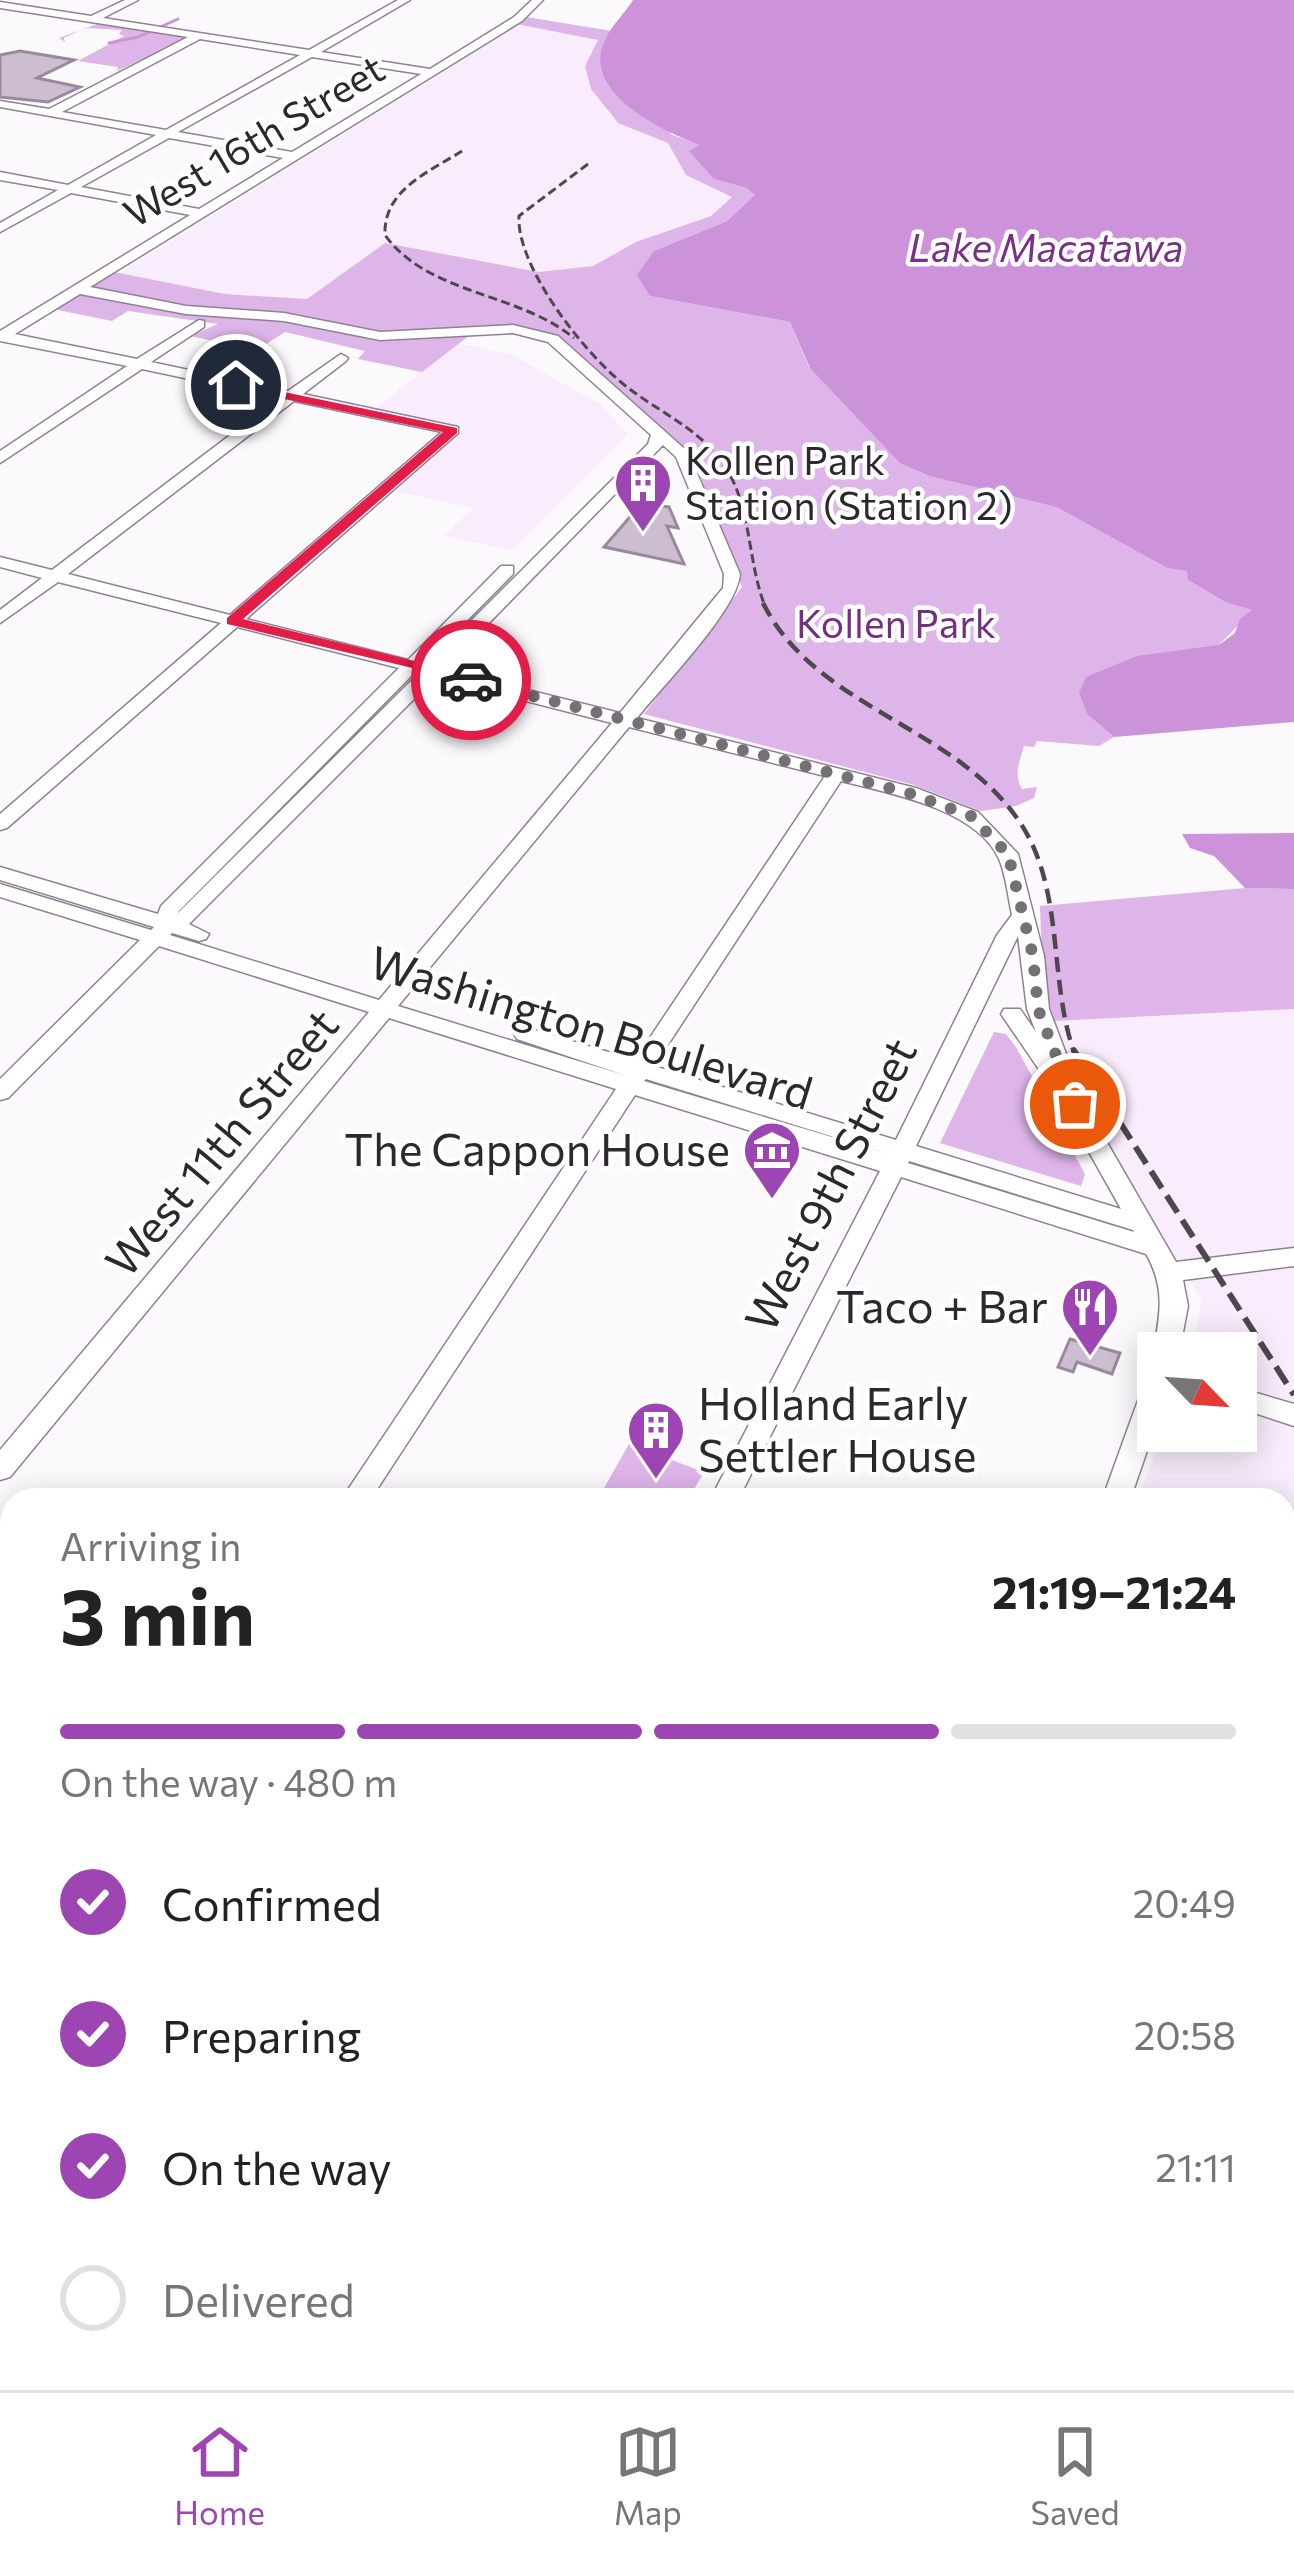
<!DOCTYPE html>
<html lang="en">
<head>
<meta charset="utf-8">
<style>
  :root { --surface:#fff; --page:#f6f6f6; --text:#222; --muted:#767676; --line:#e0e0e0; --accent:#9d46b3 }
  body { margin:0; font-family:Commissioner,sans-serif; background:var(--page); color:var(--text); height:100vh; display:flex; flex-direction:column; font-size:45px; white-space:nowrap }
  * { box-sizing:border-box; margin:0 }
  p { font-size:39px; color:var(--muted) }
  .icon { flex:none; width:66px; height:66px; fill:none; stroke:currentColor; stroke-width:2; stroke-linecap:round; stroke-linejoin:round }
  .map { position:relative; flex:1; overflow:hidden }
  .side { position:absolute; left:0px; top:1488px; width:1296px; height:903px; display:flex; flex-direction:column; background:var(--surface); border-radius:36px 36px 0 0; box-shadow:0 6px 30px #0003 }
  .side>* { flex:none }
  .needle { width:78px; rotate:115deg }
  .tools { position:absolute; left:1137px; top:1332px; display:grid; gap:24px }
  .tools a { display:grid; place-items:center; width:120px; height:120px; border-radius:0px; background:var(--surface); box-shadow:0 6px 30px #0003; font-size:60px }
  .pin { position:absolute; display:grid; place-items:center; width:102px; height:102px; color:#fff; margin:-51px; border:6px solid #fff; border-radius:50%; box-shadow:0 3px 12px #0007 }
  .courier { position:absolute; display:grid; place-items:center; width:120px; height:120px; margin:-60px; border:9px solid #e11d48; border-radius:50%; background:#fff; color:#222; box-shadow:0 3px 15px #0007 }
  .summary em { font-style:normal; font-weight:700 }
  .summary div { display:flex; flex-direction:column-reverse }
  .summary { display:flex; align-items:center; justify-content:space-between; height:204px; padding:0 60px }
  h1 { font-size:78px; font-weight:700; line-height:90px }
  .bar { display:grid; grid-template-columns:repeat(4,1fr); gap:18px 12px; align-content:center; height:144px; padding:0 60px }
  .bar i { height:15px; border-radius:9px; background:var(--line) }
  .bar .selected { background:var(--accent) }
  .bar p { grid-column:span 4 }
  ol { padding:0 60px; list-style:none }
  li { display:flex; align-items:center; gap:36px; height:132px }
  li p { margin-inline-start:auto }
  li .icon { padding:12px; border-radius:50%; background:var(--accent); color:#fff; stroke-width:4 }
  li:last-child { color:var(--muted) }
  li i { width:66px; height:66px; border:6px solid var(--line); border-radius:50% }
  .tab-bar { display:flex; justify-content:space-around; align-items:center; height:168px; border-top:3px solid var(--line); background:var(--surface); font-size:33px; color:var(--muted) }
  .tab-bar a { display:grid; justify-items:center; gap:6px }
  .tab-bar .selected { color:var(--accent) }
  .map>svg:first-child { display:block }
  .built { fill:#f9ecfc }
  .green { fill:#deb5e9 }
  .water { fill:#cc92da }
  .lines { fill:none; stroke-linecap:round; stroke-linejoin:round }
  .stream { stroke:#cc92da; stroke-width:3 }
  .building { fill:#ccbdd0; stroke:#988a9b; stroke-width:3 }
  .minor-casing { stroke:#8f8193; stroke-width:3 }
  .minor { fill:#fff; fill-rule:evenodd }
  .rail-far2 { stroke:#4d484e; stroke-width:3; stroke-dasharray:9 4.5; stroke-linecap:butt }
  .rail-far1 { stroke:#4d484e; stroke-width:4.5; stroke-dasharray:15 8; stroke-linecap:butt }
  .rail { stroke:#4d484e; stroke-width:6; stroke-dasharray:20 9; stroke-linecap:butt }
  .route { fill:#e11d48 }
  .done { stroke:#757076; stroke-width:12; stroke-dasharray:0 21.6 }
  .labels { text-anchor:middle; stroke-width:9; stroke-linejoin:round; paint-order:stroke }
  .far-street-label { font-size:39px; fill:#2d272e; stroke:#fff }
  .far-water-label { font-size:39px; font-style:italic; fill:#773288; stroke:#fff }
  .far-poi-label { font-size:39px; fill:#2d272e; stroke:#fff; text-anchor:start }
  .far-park-label { font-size:39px; fill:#742f84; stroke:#fff }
  .street-label { font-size:45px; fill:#2d272e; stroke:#fff }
  .poi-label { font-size:45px; fill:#2d272e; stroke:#fff; text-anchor:end }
</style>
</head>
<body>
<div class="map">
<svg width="1294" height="2390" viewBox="0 0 1294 2390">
  <rect width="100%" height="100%" fill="#fcf9fd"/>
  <!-- built -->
  <g class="built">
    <polygon points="519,25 595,37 598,44 585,66 591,89 606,110 618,123 668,143 686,175 733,196 711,216 636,242 593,266 539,272 385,243 307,299 225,294 120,273"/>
    <polygon points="456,343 510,354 600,404 628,434 512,550 444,536 473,508 394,491 462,430 373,411"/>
    <polygon points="1294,1009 1294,2390 269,2390 274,2379 1284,2379 1284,1500 1138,1500 1163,1431 1236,1431 1236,1353 1191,1353 1202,1299 1157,1233 1073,1080 1053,1021"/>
  </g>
  <!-- green -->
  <g class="green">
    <path d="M526 17 612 31 606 37 672 135 702 145 714 179 748 188 755 195 727 221 654 251 650 296 790 322 809 367 1167 568 1188 571V580L1225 602 1253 610 1219 645 1088 715 1114 737 1099 746 1037 741 1034 747 1024 746C1020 761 1013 774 1022 789L1037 787 1034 798 1016 806 981 811 914 785 644 714 742 587 697 467 567 342 526 328H479L422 372 358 359 365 351 285 332 257 350 190 336 218 324 128 311 112 321 53 309 114 272 225 294 307 299 385 243 539 272 593 266 636 242 711 216 732 197 686 175 668 143 618 123 591 89 585 66 598 40 516 24Z"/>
    <polygon points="100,23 192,37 117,71 118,67 78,61 124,36 119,34 122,30 85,28 64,38 65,42 59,38"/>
    <polygon points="1245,888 1294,889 1294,1009 1053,1021 1043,990 1040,906"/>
    <polygon points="994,1032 1006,1034 1016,1047 1085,1174 1081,1186 940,1143"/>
    <polygon points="629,1444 704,1472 688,1500 614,1500 600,1495"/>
  </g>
  <!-- water -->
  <g class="water">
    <path d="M633 0H1294V722L1114 737 1088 715 1079 693 1086 677 1137 656 1219 645 1235 633 1240 619 1252 610 1225 602 1188 580 1187 571 1167 568 1057 507 930 476 900 463 810 368 790 322 650 296 637 275 654 251 727 221 755 195 747 188 714 179 689 151 700 145C663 131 580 93 605 40 611 26 625 13 633 0Z"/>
    <polygon points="1294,833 1294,889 1245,888 1214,856 1190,848 1182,834"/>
  </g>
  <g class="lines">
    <!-- stream -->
    <polyline class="stream" points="109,43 138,37 178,19"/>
  </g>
  <!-- building -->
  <g class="building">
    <polygon points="20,51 74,60 37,78 80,87 48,102 0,97 0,55"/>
    <polygon points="641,504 669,507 678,528 667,526 684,564 604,547"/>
    <polygon points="1070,1339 1120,1353 1112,1374 1077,1362 1073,1372 1058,1367"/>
  </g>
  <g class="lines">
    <!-- minor casing -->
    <g class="minor-casing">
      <g id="minor">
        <path d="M125 0H138L103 18 309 50 398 0H410L321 52 430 69 514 17 532 0H543L522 21 90 287 186 306 284 313 380 332 513 325 558 336 688 452 740 574C738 609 662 687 637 718L916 788 978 812 1018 854 1044 956 1049 1009 1086 1106 1176 1262 1294 1248V1266L1183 1280 1188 1306 1179 1353H1158V1360L1153 1353C1160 1316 1166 1288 1146 1254L901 1177 738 1500H710L880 1171 635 1095 370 1500H341L616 1089 389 1018 10 1477 0 1480V1450L369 1012 159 946 8 1098 0 1100V1079L140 940 0 897V884L151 930 154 927 0 880V867L158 914 161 906 399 668 237 627 7 828 0 830V814L221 623 58 582 0 623V610L42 578 0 567V557L52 570 279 398 142 369 0 463V451L127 366 0 341V331L190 215 71 193 0 232V223L58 190 0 180V172L68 185 156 135 0 107V101L49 109 188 37 0 8V2L91 16ZM200 39 300 55 166 130 62 112ZM312 57 421 74 292 152 178 132ZM169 138 283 158 199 209 81 187ZM80 294 186 314 284 321 380 340 513 333 548 342 651 435 648 444 427 665 424 664 513 574V566H501L408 660 246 619 458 433V427L303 394 346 361 348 358 341 354 288 391 151 362 204 327V321L199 320 137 359 15 334ZM294 401 442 432 230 615 68 574ZM663 445 676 457 724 574 723 588 620 713 444 669ZM415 672 419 673 178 913V912ZM435 678 612 723 379 1000 170 935 172 933 199 941 206 939 209 934 189 924ZM629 727 825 776 635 1060 525 1027 514 1034 517 1039 624 1075 398 1006ZM841 781C889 793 977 809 999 859 1006 875 1008 897 1012 915L997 935 896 1140 654 1066ZM1018 936 1027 1009 1036 1032 1020 1009H1004L1001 1014 1040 1071 1051 1073 1057 1095 1121 1209 916 1146ZM646 1079 889 1154 644 1081ZM909 1161 1133 1230 1134 1232 908 1163Z"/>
        <polygon points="1158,1371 1158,1419 1130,1500 1102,1500 1145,1381 1149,1374"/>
        <polygon points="1236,1387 1294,1404 1294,1426 1236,1407"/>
        <polygon points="0,1527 12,1532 12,1556 0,1551"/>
        <polygon points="12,1995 12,2042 0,2047 0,2000"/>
        <polygon points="255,2379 294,2379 289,2390 250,2390"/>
        <polygon points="1222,2379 1260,2379 1259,2390 1221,2390"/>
      </g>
    </g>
    <!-- minor -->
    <use href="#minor" class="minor"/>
    <!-- rail-far2 -->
    <g class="rail-far2">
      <path d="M462 151C429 172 383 190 385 235 428 295 518 292 574 338"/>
      <path d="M588 164 519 216C516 268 589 360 631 390 663 414 702 431 724 465 752 506 747 561 765 606"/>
    </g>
    <!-- rail-far1 -->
    <path class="rail-far1" d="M763 603C816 709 954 725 1019 821 1065 888 1048 978 1074 1052"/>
    <!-- rail -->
    <polyline class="rail" points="1073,1049 1294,1395"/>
  </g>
  <!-- route -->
  <polygon class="route" points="236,382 457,428 457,433 243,619 476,676 476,683 227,624 227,618 443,432 231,388"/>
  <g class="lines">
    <!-- done -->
    <polyline class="done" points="471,680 909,793 971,816 1008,854 1033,956 1038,1009 1075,1104"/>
  </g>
  <!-- icons -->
  <defs>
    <g id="building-pin" transform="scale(3)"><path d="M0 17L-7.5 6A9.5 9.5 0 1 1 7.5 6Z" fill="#9d46b3" stroke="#fff"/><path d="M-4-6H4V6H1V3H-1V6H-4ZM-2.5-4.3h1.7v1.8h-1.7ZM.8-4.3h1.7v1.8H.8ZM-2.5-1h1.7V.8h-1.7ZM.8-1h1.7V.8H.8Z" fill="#fff"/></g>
    <g id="museum-pin" transform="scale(3)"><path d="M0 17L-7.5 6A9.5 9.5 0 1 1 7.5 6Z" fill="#9d46b3" stroke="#fff"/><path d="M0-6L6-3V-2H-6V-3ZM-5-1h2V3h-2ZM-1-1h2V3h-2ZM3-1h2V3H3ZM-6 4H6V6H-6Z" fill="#fff"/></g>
    <g id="restaurant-pin" transform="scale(3)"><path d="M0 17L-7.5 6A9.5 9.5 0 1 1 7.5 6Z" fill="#9d46b3" stroke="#fff"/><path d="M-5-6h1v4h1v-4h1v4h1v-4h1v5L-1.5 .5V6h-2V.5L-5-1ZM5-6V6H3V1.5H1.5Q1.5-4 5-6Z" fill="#fff"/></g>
  </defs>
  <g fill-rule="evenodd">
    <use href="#building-pin" x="643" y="483"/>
    <use href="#museum-pin" x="772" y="1150"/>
    <use href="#restaurant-pin" x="1090" y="1307"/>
    <use href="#building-pin" x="656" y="1430"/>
  </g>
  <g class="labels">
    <!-- far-street labels -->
    <g class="far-street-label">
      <text transform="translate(254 141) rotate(-31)" y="14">West 16th Street</text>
    </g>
    <!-- far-water labels -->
    <g class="far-water-label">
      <text x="1046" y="262">Lake Macatawa</text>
    </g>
    <!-- far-poi labels -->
    <g class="far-poi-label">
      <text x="685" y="475">Kollen Park<tspan x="685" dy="45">Station (Station 2)</tspan></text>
    </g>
    <!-- far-park labels -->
    <g class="far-park-label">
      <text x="896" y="638">Kollen Park</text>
    </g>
    <!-- street labels -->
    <g class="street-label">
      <text transform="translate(591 1028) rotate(17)" y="16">Washington Boulevard</text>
      <text transform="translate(222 1143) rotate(-50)" y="16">West 11th Street</text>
      <text transform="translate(831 1185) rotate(-63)" y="16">West 9th Street</text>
    </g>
    <!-- poi labels -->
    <g class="poi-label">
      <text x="730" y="1166">The Cappon House</text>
      <text x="1048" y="1323">Taco + Bar</text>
      <text x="698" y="1420" text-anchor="start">Holland Early<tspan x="698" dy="52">Settler House</tspan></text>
    </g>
  </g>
</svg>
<div class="tools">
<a><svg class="needle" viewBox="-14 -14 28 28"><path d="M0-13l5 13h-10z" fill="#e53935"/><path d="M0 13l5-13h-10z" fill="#767676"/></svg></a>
</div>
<div class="pin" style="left:1075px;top:1104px;background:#ea580c"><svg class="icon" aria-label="bag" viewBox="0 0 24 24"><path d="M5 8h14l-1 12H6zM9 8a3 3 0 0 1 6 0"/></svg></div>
<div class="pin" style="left:236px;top:385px;background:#1f2937"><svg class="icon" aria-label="home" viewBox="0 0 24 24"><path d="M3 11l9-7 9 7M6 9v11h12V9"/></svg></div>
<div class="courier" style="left:471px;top:680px"><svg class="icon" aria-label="car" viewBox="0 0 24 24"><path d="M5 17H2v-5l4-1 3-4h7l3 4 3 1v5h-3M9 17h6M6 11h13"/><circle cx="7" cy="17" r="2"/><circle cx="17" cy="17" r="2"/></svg></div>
<section class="side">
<div class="summary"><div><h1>3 min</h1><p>Arriving in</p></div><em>21:19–21:24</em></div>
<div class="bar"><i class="selected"></i><i class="selected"></i><i class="selected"></i><i></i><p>On the way · 480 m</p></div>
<ol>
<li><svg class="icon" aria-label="check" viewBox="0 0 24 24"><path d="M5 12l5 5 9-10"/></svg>Confirmed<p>20:49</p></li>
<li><svg class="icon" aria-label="check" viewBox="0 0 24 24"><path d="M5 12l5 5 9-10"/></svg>Preparing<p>20:58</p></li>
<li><svg class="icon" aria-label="check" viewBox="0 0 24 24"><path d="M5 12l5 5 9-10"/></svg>On the way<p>21:11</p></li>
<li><i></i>Delivered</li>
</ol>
</section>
</div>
<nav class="tab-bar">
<a class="selected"><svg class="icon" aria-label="home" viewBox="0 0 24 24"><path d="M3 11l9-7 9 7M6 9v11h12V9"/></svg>Home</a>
<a><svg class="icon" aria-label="map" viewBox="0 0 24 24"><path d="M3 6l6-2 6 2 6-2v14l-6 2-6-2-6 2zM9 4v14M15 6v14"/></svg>Map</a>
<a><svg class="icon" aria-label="saved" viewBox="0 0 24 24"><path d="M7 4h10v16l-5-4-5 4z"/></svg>Saved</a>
</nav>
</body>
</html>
